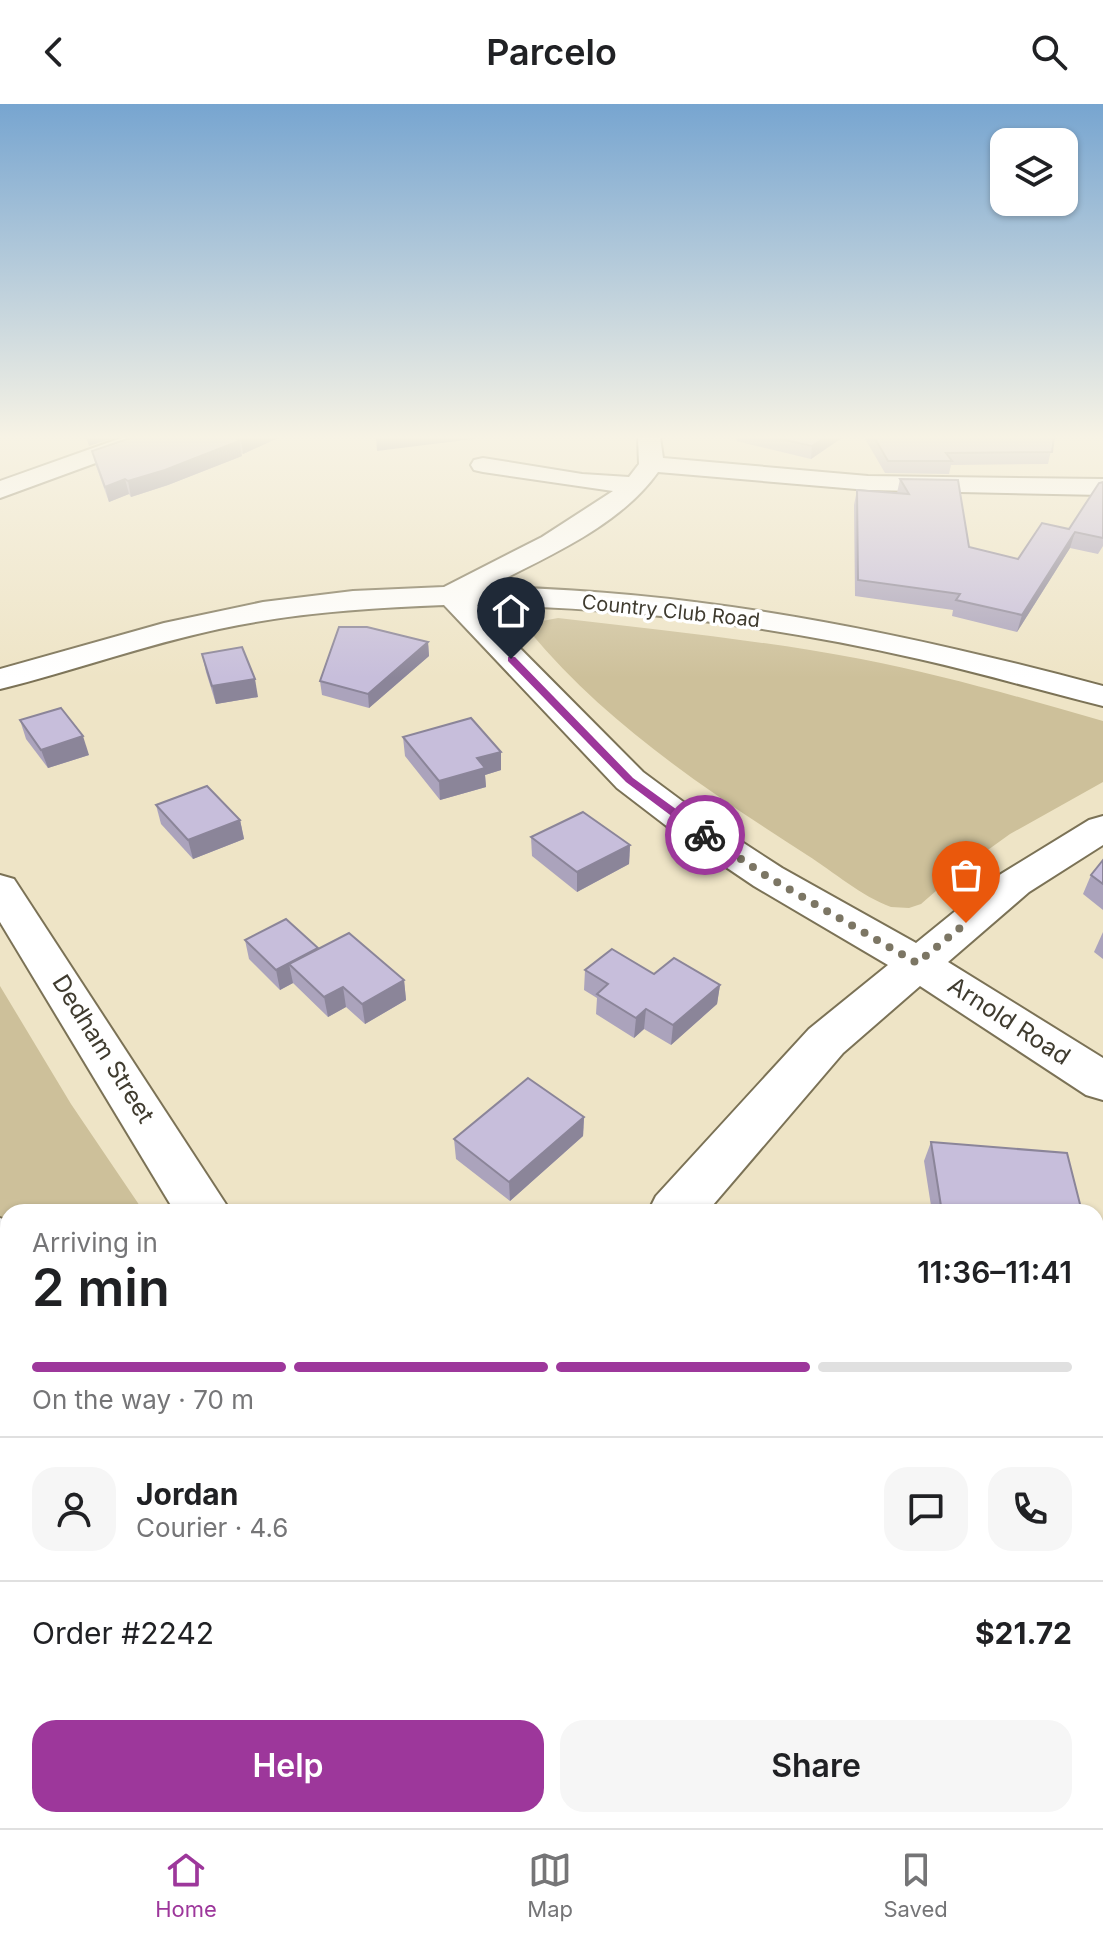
<!DOCTYPE html>
<html lang="en">
<head>
<meta charset="utf-8">
<style>
  :root { --surface:#fff; --page:#f6f6f6; --text:#202124; --muted:#757577; --line:#e0e0e0; --accent:#9d379b }
  body { margin:0; font-family:Inter,sans-serif; background:var(--page); color:var(--text); height:100vh; display:flex; flex-direction:column; font-size:30px; white-space:nowrap }
  * { box-sizing:border-box; margin:0 }
  p { font-size:26px; color:var(--muted) }
  .icon { flex:none; width:44px; height:44px; fill:none; stroke:currentColor; stroke-width:2; stroke-linecap:round; stroke-linejoin:round }
  .map { position:relative; flex:1; overflow:hidden }
  .sheet { position:absolute; left:0px; top:1100px; width:1104px; height:624px; display:flex; flex-direction:column; background:var(--surface); border-radius:24px 24px 0 0; box-shadow:0 2px 6px #0004 }
  .sheet>* { flex:none }
  .tools { position:absolute; left:990px; top:24px; display:grid; gap:16px }
  .tools a { display:grid; place-items:center; width:88px; height:88px; border-radius:16px; background:var(--surface); box-shadow:0 2px 6px #0004; font-size:40px }
  .pin { position:absolute; display:grid; place-items:center; width:68px; height:68px; color:#fff; margin:-82px -34px; border-radius:50% 50% 50% 0; rotate:-45deg; box-shadow:0 0 8px #0007 }
  .pin .icon { rotate:45deg }
  .courier { position:absolute; display:grid; place-items:center; width:80px; height:80px; margin:-40px; border:6px solid #9d379b; border-radius:50%; background:#fff; color:#222; box-shadow:0 2px 10px #0007 }
  .headline em { font-style:normal; font-weight:600 }
  .headline div { display:flex; flex-direction:column-reverse }
  .headline { display:flex; align-items:center; justify-content:space-between; height:136px; padding:0 32px }
  h1 { font-size:52px; font-weight:600; line-height:60px }
  .bar { display:grid; grid-template-columns:repeat(4,1fr); gap:12px 8px; align-content:center; height:96px; padding:0 32px }
  .bar i { height:10px; border-radius:6px; background:var(--line) }
  .bar .current { background:var(--accent) }
  .bar p { grid-column:span 4 }
  .line { display:flex; align-items:center; gap:20px; padding:0 32px; border-top:2px solid var(--line) }
  .line div { flex:1 }
  .round { display:grid; place-items:center; flex:none; width:84px; height:84px; border-radius:24px; background:var(--page) }
  .cta { display:flex; gap:16px; margin-top:auto; padding:16px 32px }
  .cta a { flex:1; height:92px; border-radius:24px; background:var(--accent); color:#fff; font-size:32px; font-weight:600; line-height:92px; text-align:center }
  .cta a+a { background:var(--page); color:var(--text) }
  header { display:flex; justify-content:space-between; align-items:center; height:104px; padding:0 32px; background:var(--surface); font-size:36px; font-weight:600 }
  .menu { display:flex; justify-content:space-around; align-items:center; height:112px; border-top:2px solid var(--line); background:var(--surface); font-size:22px; color:var(--muted) }
  .menu a { display:grid; justify-items:center; gap:4px }
  .menu .current { color:var(--accent) }
  .map>svg:first-child { display:block }
  .green { fill:#cdc09a }
  .lines { fill:none; stroke-linecap:round; stroke-linejoin:round }
  .minor-casing { stroke:#7b7256; stroke-width:4 }
  .major-casing { stroke:#7b7256; stroke-width:4 }
  .minor { fill:#fff; fill-rule:evenodd }
  .major { fill:#fff; fill-rule:evenodd }
  .wall { fill:#aba3bc }
  .shaded-wall { fill:#8b8599 }
  .building { fill:#c7bedb; stroke:#8b8599; stroke-width:2 }
  .route { fill:#9d379b }
  .done { stroke:#7c7664; stroke-width:8; stroke-dasharray:0 14.4 }
  .labels { text-anchor:middle; stroke-width:7; stroke-linejoin:round; paint-order:stroke }
  .far-street-label { font-size:20px; fill:#3f3b2f; stroke:#fff }
  .street-label { font-size:24px; fill:#3f3b2f; stroke:#fff }
</style>
</head>
<body>
<header><svg class="icon" aria-label="back" viewBox="0 0 24 24"><path d="M15 5l-7 7 7 7"/></svg>Parcelo<svg class="icon" aria-label="search" viewBox="0 0 24 24"><circle cx="10" cy="10" r="6"/><path d="M15 15l6 6"/></svg></header>
<div class="map">
<svg width="1103" height="1724" viewBox="0 0 1103 1724">
  <rect width="100%" height="100%" fill="#eee4c6"/>
  <!-- green -->
  <g class="green">
    <path d="M558 514C660 526 760 536 861 555 943 571 1023 594 1103 617V678L1010 730 960 766 921 800 909 804 891 803C861 792 834 768 807 751 709 688 605 619 530 528L537 518Z"/>
    <polygon points="0,882 71,1000 144,1108 8,1108 8,1716 614,1716 620,1724 0,1724"/>
  </g>
  <g class="lines">
    <!-- minor casing -->
    <g class="minor-casing">
      <g id="minor">
        <polygon points="124,333 157,333 153,338 0,394 0,377"/>
        <path d="M638 333H660L663 354 868 372 1103 375V391L868 386 658 368C619 423 546 453 488 483 697 486 901 528 1103 582V602C1042 587 981 569 919 555 774 522 626 503 477 501L643 668 705 714 782 764 916 839 1001 770 1089 716 1103 712V741L1029 788 948 858 1103 954V996L1086 991 920 882 843 949 707 1108H648L656 1092 809 925 888 861 754 782 677 730 617 684 444 501C368 504 293 509 219 525 144 541 73 567 0 585V565L164 519 263 498 353 487 444 483 542 433 613 387 483 368 474 366 471 361 474 356 483 354 582 370 629 373 639 360Z"/>
        <polygon points="0,1114 8,1117 8,1172 0,1169"/>
      </g>
    </g>
    <!-- major casing -->
    <g class="major-casing">
      <g id="major">
        <polygon points="0,771 14,775 231,1108 175,1108 0,818"/>
        <polygon points="668,1716 750,1716 753,1724 671,1724"/>
      </g>
    </g>
    <!-- minor -->
    <use href="#minor" class="minor"/>
    <!-- major -->
    <use href="#major" class="major"/>
  </g>
  <!-- wall -->
  <g class="wall">
    <polygon points="133,333 280,333 243,350 241,349 242,352 168,381 131,393 129,390 109,398 96,362 92,347"/>
    <polygon points="737,333 843,333 811,355 736,337"/>
    <polygon points="864,333 1054,333 1048,360 951,361 949,370 885,369"/>
    <polygon points="900,375 969,443 1018,455 1069,425 1103,378 1103,442 1098,450 1070,444 1017,528 952,512 953,506 855,492 854,401 857,386 897,389"/>
    <polygon points="428,538 429,552 369,604 322,591 320,577"/>
    <polygon points="202,550 258,593 216,600 206,568"/>
    <polygon points="20,616 89,651 48,664 26,635"/>
    <polygon points="403,633 501,666 485,671 486,683 440,696 405,652"/>
    <polygon points="156,701 240,716 244,735 193,755 161,720"/>
    <polygon points="531,733 630,741 629,760 577,788 532,752"/>
    <polygon points="1103,756 1103,806 1083,790 1091,771"/>
    <polygon points="1103,828 1103,855 1094,848"/>
    <polygon points="245,836 318,844 318,845 404,876 406,896 365,920 346,903 328,913 293,879 280,886 249,855"/>
    <polygon points="585,866 654,870 720,881 717,900 671,941 644,925 634,934 596,910 597,894 584,886"/>
    <polygon points="584,1013 583,1032 510,1097 456,1055 454,1035"/>
    <polygon points="931,1038 1082,1108 932,1108 924,1057"/>
    <polygon points="1103,1576 1103,1724 993,1724 985,1716 1096,1716 1096,1584"/>
  </g>
  <!-- shaded-wall -->
  <g class="shaded-wall">
    <polygon points="86,333 116,333 89,342"/>
    <polygon points="247,333 280,333 243,350 241,335"/>
    <polygon points="376,333 472,333 473,335 377,347"/>
    <polygon points="826,333 843,333 811,355 812,342"/>
    <polygon points="239,337 242,352 168,381 131,393 128,377"/>
    <polygon points="125,375 129,390 109,398 105,383"/>
    <polygon points="1075,428 1070,444 1017,528 1022,511"/>
    <polygon points="428,538 429,552 369,604 368,590"/>
    <polygon points="255,575 258,593 216,600 212,582"/>
    <polygon points="83,632 89,651 48,664 41,646"/>
    <polygon points="501,648 501,666 485,671 486,683 440,696 439,677 477,654"/>
    <polygon points="240,716 244,735 193,755 188,736"/>
    <polygon points="630,741 629,760 577,788 577,768"/>
    <polygon points="318,844 321,863 289,860 293,879 280,886 276,866"/>
    <polygon points="404,876 406,896 365,920 362,900"/>
    <polygon points="720,881 717,900 671,941 673,921"/>
    <polygon points="343,883 346,903 328,913 324,893"/>
    <polygon points="646,905 644,925 634,934 636,914"/>
    <polygon points="584,1013 583,1032 510,1097 509,1078"/>
    <polygon points="409,1716 424,1716 416,1724 401,1724"/>
  </g>
  <!-- building -->
  <g class="building">
    <polygon points="133,333 235,333 239,337 165,366 128,377 125,375 105,383 92,347"/>
    <polygon points="772,333 826,333 812,342"/>
    <polygon points="874,333 1054,333 1052,348 946,349 952,357 888,357"/>
    <polygon points="900,375 958,376 969,443 1018,455 1042,419 1069,425 1099,379 1103,378 1103,434 1075,428 1022,511 956,496 960,490 858,476 857,386 909,390"/>
    <polygon points="339,523 367,523 428,538 368,590 320,577"/>
    <polygon points="242,543 255,575 212,582 202,550"/>
    <polygon points="61,604 83,632 41,646 20,616"/>
    <polygon points="471,614 501,648 477,654 485,664 439,677 403,633"/>
    <polygon points="207,682 240,716 188,736 156,701"/>
    <polygon points="583,708 630,741 577,768 531,733"/>
    <polygon points="1103,756 1103,780 1091,771"/>
    <polygon points="286,815 318,844 276,866 245,836"/>
    <polygon points="349,829 404,876 362,900 343,883 324,893 289,860"/>
    <polygon points="612,845 654,870 674,854 720,881 673,921 646,905 636,914 597,890 608,880 585,866"/>
    <polygon points="528,974 584,1013 509,1078 454,1035"/>
    <polygon points="931,1038 1067,1049 1082,1108 1011,1108 941,1102"/>
    <polygon points="1103,1582 1103,1724 1026,1724 1019,1716 1096,1716 1096,1591"/>
    <polygon points="385,1716 409,1716 401,1724 390,1724"/>
  </g>
  <!-- sky -->
  <linearGradient id="sky" x2="0" y2="1"><stop stop-color="#77a5d0"/><stop offset="0.58" stop-color="#f7f3e5"/><stop offset="1" stop-color="#f7f3e5" stop-opacity="0"/></linearGradient>
  <rect width="1103" height="574" fill="url(#sky)"/>
  <!-- route -->
  <polygon class="route" points="508,553 515,553 633,674 709,729 709,734 701,734 626,678 508,557"/>
  <g class="lines">
    <!-- done -->
    <polyline class="done" points="705,731 768,773 917,859 966,819"/>
  </g>
  <g class="labels">
    <!-- far-street labels -->
    <g class="far-street-label">
      <text transform="translate(671 507) rotate(6)" y="7">Country Club Road</text>
    </g>
    <!-- street labels -->
    <g class="street-label">
      <text transform="translate(1009 917) rotate(33)" y="8">Arnold Road</text>
      <text transform="translate(103 945) rotate(58)" y="8">Dedham Street</text>
    </g>
  </g>
</svg>
<div class="tools">
<a><svg class="icon" aria-label="layers" viewBox="0 0 24 24"><path d="M12 4l9 5-9 5-9-5zM3 14l9 5 9-5"/></svg></a>
</div>
<div class="pin" style="left:966px;top:819px;background:#ea580c"><svg class="icon" aria-label="bag" viewBox="0 0 24 24"><path d="M5 8h14l-1 12H6zM9 8a3 3 0 0 1 6 0"/></svg></div>
<div class="pin" style="left:511px;top:555px;background:#1f2937"><svg class="icon" aria-label="home" viewBox="0 0 24 24"><path d="M3 11l9-7 9 7M6 9v11h12V9"/></svg></div>
<div class="courier" style="left:705px;top:731px"><svg class="icon" aria-label="bike" viewBox="0 0 24 24"><circle cx="6" cy="16" r="4"/><circle cx="18" cy="16" r="4"/><path d="M6 16l4-8h5l3 8M10 8l3 8H6M13 5h3"/></svg></div>
<section class="sheet">
<div class="headline"><div><h1>2 min</h1><p>Arriving in</p></div><em>11:36–11:41</em></div>
<div class="bar"><i class="current"></i><i class="current"></i><i class="current"></i><i></i><p>On the way · 70 m</p></div>
<div class="line" style="height:144px"><a class="round"><svg class="icon" aria-label="person" viewBox="0 0 24 24"><circle cx="12" cy="8" r="4"/><path d="M4 21q1-7 8-7t8 7"/></svg></a><div><b>Jordan</b><p>Courier · 4.6</p></div><a class="round"><svg class="icon" aria-label="chat" viewBox="0 0 24 24"><path d="M4 5h16v11H9l-5 4z"/></svg></a><a class="round"><svg class="icon" aria-label="phone" viewBox="0 0 24 24"><path d="M5 4h4l2 5-3 2q2 4 5 5l2-3 5 2v4C11 20 4 13 5 4z"/></svg></a></div>
<div class="line" style="height:104px"><div>Order #2242</div><b>$21.72</b></div>
<div class="cta"><a>Help</a><a>Share</a></div>
</section>
</div>
<nav class="menu">
<a class="current"><svg class="icon" aria-label="home" viewBox="0 0 24 24"><path d="M3 11l9-7 9 7M6 9v11h12V9"/></svg>Home</a>
<a><svg class="icon" aria-label="map" viewBox="0 0 24 24"><path d="M3 6l6-2 6 2 6-2v14l-6 2-6-2-6 2zM9 4v14M15 6v14"/></svg>Map</a>
<a><svg class="icon" aria-label="saved" viewBox="0 0 24 24"><path d="M7 4h10v16l-5-4-5 4z"/></svg>Saved</a>
</nav>
</body>
</html>
